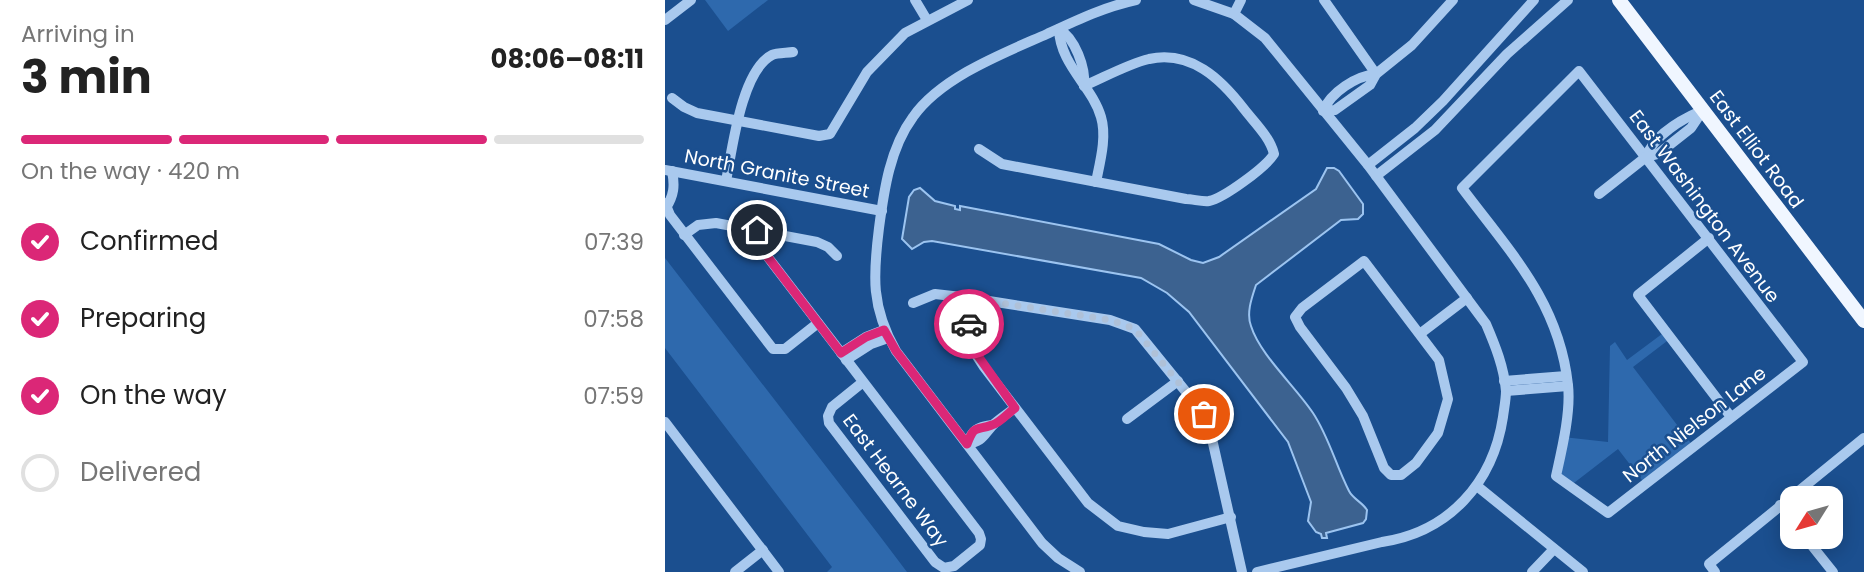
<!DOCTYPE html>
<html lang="en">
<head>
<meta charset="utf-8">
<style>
  :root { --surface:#fff; --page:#f6f6f6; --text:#222; --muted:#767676; --line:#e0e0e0; --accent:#db2777 }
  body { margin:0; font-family:Poppins,sans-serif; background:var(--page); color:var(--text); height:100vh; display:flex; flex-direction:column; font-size:26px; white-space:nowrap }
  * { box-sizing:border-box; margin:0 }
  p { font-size:23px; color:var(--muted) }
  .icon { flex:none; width:38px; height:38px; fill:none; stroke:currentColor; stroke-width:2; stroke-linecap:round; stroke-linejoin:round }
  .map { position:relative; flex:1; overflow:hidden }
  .panel { display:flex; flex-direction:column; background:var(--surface); width:665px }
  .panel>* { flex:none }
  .needle { width:46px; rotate:233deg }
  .fabs { position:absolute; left:1115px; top:486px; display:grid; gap:14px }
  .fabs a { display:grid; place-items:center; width:63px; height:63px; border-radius:14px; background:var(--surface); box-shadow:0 4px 18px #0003; font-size:35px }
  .pin { position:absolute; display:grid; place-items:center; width:60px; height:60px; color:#fff; margin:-30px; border:4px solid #fff; border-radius:50%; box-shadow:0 2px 7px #0007 }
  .courier { position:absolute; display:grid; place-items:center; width:70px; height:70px; margin:-35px; border:5px solid #db2777; border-radius:50%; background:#fff; color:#222; box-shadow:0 2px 9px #0007 }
  .summary em { font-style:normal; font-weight:700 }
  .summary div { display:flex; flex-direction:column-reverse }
  .summary { display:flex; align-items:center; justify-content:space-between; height:119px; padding:0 21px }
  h1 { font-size:46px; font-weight:700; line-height:52px }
  .bar { display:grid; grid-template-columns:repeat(4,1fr); gap:10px 7px; align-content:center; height:84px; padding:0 21px }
  .bar i { height:9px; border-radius:5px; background:var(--line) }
  .bar .selected { background:var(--accent) }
  .bar p { grid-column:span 4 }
  ol { padding:0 21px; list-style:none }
  li { display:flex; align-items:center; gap:21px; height:77px }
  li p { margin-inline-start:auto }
  li .icon { padding:7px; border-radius:50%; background:var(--accent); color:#fff; stroke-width:4 }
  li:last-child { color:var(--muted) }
  li i { width:38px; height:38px; border:4px solid var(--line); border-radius:50% }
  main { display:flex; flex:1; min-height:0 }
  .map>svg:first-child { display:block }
  .green { fill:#2e69ad }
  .water { fill:#3c6290; stroke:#9cc4f0; stroke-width:2 }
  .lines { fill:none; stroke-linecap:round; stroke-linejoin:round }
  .minor { stroke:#a9c9ee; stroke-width:10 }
  .major { stroke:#f0f6ff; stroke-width:14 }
  .done { stroke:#afc1d8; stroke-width:7; stroke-dasharray:0 12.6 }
  .route { stroke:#db2777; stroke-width:9 }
  .labels { text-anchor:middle; stroke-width:5; stroke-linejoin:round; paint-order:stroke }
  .street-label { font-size:19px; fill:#fff; stroke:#1b4f8f }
</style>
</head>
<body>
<main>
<section class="panel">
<div class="summary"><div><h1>3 min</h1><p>Arriving in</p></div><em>08:06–08:11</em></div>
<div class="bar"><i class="selected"></i><i class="selected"></i><i class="selected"></i><i></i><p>On the way · 420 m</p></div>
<ol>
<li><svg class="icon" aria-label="check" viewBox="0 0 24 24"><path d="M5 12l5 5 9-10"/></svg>Confirmed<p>07:39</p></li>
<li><svg class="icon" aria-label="check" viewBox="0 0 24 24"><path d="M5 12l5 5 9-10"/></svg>Preparing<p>07:58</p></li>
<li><svg class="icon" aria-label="check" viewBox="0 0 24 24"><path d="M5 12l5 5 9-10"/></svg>On the way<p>07:59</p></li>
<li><i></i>Delivered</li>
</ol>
</section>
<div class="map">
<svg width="1199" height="572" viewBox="0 0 1199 572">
  <rect width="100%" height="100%" fill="#1b4f8f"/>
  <!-- green -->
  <g class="green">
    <polygon points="40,0 103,0 63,31"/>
    <polygon points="0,258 214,535 242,572 162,572 167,567 0,348"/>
    <polygon points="1001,331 1006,338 968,367 1028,446 980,484 953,449 905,486 891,476 898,437 943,442 945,346 950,342 962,360"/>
  </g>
  <!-- water -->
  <path class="water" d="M662 168H669L674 171 698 204V214L693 219 676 220 591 285C587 297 581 313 586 326 595 355 631 387 648 413 664 437 671 466 684 491 688 499 697 502 702 510L701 519 698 523 661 533 662 538H657L656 534 651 532 643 521 646 502 623 442 524 312 502 293 476 278 267 241 259 242 247 249 237 239 244 197 249 190 255 188 270 201 290 206V209L295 210V206L494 244 526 260 538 263 554 257 651 189Z"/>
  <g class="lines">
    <!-- minor -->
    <g class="minor">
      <polyline points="250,0 262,20"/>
      <path d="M529 0 569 14 600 38 703 165 821 324C830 345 839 367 841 391 841 399 839 409 838 417 828 483 784 532 717 542L592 572"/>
      <polyline points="659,0 711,74"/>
      <polyline points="569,14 576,0"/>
      <polyline points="0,20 26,0"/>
      <path d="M394 29C395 65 427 86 436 117 442 137 435 162 431 182"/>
      <path d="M394 29C410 38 421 68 419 86"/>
      <path d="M914 71 1138 362 943 513 891 476C897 449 906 412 903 385 894 302 845 252 797 188Z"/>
      <path d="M711 74C691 76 666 92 658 111L670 110 705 85 711 74 747 45 788 0"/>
      <polyline points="7,98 19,107 32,113 154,136 165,134 202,72 240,33 303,0"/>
      <path d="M314 149 337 164 521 199C528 199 537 202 544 201 559 198 601 167 609 154 605 137 589 122 579 109 556 79 526 50 484 59 463 64 440 77 419 86"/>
      <path d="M981 157C989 135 1017 119 1038 110"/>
      <polyline points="703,165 750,128 778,101 869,0"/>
      <polyline points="0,170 217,211"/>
      <polyline points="711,176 770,130 842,54 903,0"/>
      <path d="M61 181C67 151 76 71 107 55 112 53 122 53 128 52"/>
      <polyline points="934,194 981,157 993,154 1026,128 1038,110"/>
      <polyline points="0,203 5,215 108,349 120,349 153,323"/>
      <path d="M1 208C9 195 10 186 7 171"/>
      <polyline points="92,230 95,243 102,256 314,533 316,539 315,545 289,566 279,568 270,562 164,423 163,416 167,407 198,382"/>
      <polyline points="19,235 33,225 51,223 152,242 163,247 172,256"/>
      <polyline points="1044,238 973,295 1066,417"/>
      <polygon points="699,261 774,360 783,399 773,433 751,463 736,475 726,475 719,468 698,416 681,388 635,327 630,317 637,308"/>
      <polyline points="305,298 306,347 319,367 423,503 453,526 479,532 503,534 566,517"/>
      <polyline points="248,303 270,294 305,298 445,320 470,329 539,414 545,430 577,572"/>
      <polyline points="756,333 802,298"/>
      <polyline points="176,353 201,337 219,330"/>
      <polyline points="181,360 206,344 223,338"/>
      <polyline points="839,381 901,376"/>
      <polyline points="841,391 903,386"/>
      <polyline points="462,419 513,381"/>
      <polyline points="0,422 114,572"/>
      <path d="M327 425C312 427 307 430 302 444 319 442 319 433 330 423 336 418 343 413 350 408"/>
      <polyline points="812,486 918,572"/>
      <polyline points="1115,505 1127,520"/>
      <polyline points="1140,537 1168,572"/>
      <polyline points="70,572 98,550"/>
      <path d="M415 572 393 558 377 543 231 351C206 307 208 276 214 228 219 190 225 148 248 117 276 77 339 53 382 34 412 20 439 7 471 0"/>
      <polyline points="867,572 889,549"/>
      <polyline points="1050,572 1044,564 1199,438"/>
    </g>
    <!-- major -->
    <polyline class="major" points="954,0 1199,321"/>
  </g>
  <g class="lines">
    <!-- done -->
    <polyline class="done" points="304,324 304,298 445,320 470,329 539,414"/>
    <!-- route -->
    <path class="route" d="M92 230 95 243 102 256 176 353 201 337 219 330 231 351 302 444C310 424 310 431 327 425 335 423 343 413 350 408L306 346 304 324"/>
  </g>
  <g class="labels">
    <!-- street labels -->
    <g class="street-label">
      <text transform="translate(1092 149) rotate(53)" y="7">East Elliot Road</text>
      <text transform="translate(112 173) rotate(11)" y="7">North Granite Street</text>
      <text transform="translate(1040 206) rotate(53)" y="7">East Washington Avenue</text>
      <text transform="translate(1029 424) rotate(-38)" y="7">North Nielson Lane</text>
      <text transform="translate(231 480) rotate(53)" y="7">East Hearne Way</text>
    </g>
  </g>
</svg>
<div class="fabs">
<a><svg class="needle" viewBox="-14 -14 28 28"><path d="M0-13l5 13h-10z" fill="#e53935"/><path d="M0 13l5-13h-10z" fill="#767676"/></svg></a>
</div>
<div class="pin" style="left:539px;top:414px;background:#ea580c"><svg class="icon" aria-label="bag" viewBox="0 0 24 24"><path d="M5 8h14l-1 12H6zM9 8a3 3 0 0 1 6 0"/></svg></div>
<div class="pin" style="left:92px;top:230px;background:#1f2937"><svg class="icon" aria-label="home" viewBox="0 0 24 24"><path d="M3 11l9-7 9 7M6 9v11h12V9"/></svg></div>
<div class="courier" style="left:304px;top:324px"><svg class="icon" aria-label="car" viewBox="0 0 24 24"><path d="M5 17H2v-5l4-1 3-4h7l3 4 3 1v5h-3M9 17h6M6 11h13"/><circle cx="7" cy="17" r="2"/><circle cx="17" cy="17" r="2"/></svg></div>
</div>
</main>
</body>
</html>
